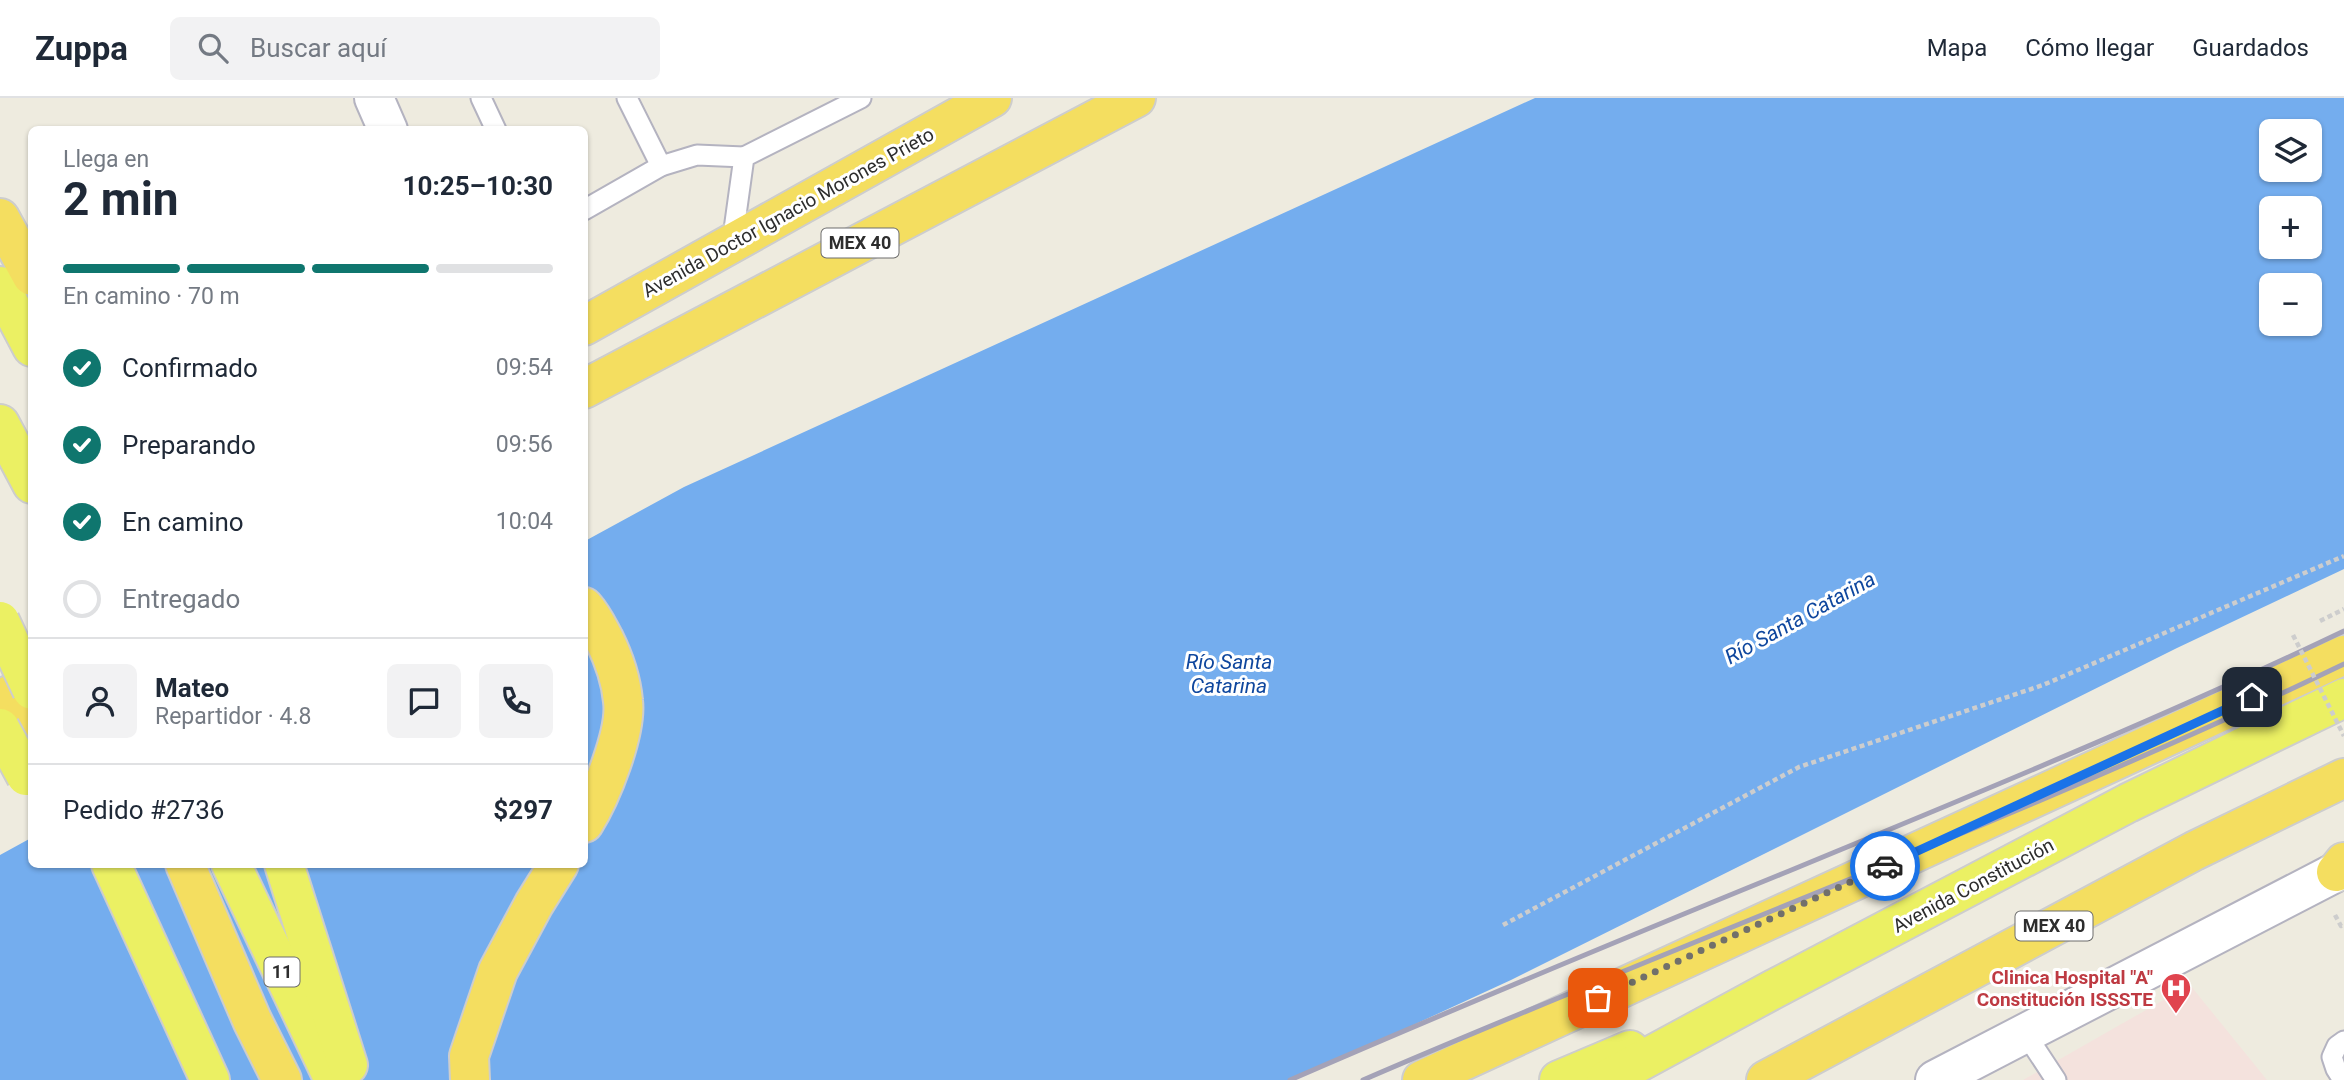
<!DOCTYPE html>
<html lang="es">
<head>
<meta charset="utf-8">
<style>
  :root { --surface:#fff; --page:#f2f2f3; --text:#1f2937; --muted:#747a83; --line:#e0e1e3; --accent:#0f766e }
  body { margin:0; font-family:Roboto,sans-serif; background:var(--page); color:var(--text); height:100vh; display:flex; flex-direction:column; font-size:26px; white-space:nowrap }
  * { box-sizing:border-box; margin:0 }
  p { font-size:23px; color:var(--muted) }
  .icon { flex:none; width:38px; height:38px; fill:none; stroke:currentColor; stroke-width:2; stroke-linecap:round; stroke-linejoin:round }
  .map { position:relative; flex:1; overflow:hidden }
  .drawer { position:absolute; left:28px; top:28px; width:560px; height:742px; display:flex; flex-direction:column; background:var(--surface); border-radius:10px; box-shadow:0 2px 5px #0004 }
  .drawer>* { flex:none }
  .fabs { position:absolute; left:2259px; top:21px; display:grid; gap:14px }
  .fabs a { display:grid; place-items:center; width:63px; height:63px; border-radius:10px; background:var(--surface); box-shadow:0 2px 5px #0004; font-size:35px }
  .pin { position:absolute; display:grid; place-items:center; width:60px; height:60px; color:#fff; margin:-30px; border-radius:14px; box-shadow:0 4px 10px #0006 }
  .courier { position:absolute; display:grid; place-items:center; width:70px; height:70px; margin:-35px; border:5px solid #1a73e8; border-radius:50%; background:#fff; color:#222; box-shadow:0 2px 9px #0007 }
  .head em { font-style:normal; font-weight:700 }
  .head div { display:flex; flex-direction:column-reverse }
  .head { display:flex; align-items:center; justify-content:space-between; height:119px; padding:0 35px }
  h1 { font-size:46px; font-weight:700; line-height:52px }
  .bar { display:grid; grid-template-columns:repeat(4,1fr); gap:10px 7px; align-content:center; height:84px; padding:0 35px }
  .bar i { height:9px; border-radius:5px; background:var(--line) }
  .bar .selected { background:var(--accent) }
  .bar p { grid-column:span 4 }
  .line { display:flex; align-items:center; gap:18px; padding:0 35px; border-top:2px solid var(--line) }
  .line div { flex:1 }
  .round { display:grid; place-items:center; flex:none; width:74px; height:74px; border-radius:10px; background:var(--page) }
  ol { padding:0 35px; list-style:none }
  li { display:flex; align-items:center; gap:21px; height:77px }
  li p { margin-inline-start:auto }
  li .icon { padding:7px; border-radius:50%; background:var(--accent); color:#fff; stroke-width:4 }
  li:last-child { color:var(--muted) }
  li i { width:38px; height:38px; border:4px solid var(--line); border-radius:50% }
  header { display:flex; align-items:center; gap:42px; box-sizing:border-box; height:98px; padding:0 35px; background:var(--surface); border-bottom:2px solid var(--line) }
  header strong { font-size:33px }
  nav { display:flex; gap:38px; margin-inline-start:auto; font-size:24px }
  .search { width:490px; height:63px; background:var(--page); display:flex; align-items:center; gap:18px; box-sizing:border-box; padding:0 24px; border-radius:10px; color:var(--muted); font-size:26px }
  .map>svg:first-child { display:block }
  .medical { fill:#f4e2dd }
  .water { fill:#74adee; fill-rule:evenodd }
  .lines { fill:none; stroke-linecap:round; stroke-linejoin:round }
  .service-casing { stroke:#b4b3c0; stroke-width:23 }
  .minor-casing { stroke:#b4b3c0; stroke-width:42 }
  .tertiary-casing { stroke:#b4b3c0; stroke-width:42 }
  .primary-casing { stroke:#cdcdcd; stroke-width:42 }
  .trunk-casing { stroke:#cdcdcd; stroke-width:42 }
  .path { stroke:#cdcdcd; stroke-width:4.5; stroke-dasharray:5 3.5; stroke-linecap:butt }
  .service { stroke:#fff; stroke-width:19 }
  .minor { stroke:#fff; stroke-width:38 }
  .tertiary { stroke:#fff; stroke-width:38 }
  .primary { stroke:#ebf063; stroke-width:38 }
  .trunk { stroke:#f4de60; stroke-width:38 }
  .rail { stroke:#a4a2b7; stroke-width:5 }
  .primary-bridge-casing { stroke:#cdcdcd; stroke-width:42; stroke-linecap:butt }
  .path-bridge { stroke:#cdcdcd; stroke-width:4.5; stroke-dasharray:5 3.5; stroke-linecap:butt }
  .primary-bridge { stroke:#ebf063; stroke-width:38 }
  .done { stroke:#71706b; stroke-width:7; stroke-dasharray:0 12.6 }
  .route { stroke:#1a73e8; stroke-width:9 }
  .labels { text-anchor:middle; stroke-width:6; stroke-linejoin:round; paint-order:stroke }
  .shield { fill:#fff; stroke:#6c6c6c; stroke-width:2 }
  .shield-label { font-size:18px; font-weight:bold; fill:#2d2d2d }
  .street-label { font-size:19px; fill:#2d2d2d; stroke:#fff }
  .health-label { font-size:19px; font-weight:bold; fill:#be3a42; stroke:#fff; text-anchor:end }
  .water-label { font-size:21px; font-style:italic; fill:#0f479e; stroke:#fff }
</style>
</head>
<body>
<header>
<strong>Zuppa</strong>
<div class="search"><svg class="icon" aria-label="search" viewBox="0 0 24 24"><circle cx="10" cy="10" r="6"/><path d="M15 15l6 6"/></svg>Buscar aquí</div>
<nav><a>Mapa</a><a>Cómo llegar</a><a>Guardados</a></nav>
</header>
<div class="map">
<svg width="2344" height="982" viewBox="0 0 2344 982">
  <rect width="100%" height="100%" fill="#eeebdf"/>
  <!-- medical -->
  <polygon class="medical" points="2190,887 2267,982 2023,982"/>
  <!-- water -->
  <path class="water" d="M1535 0H2344V471L2177 550 1511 882 1294 982H0V757L31 740 32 766H584L585 443 684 389ZM2272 33H2310V72H2272ZM2272 110H2310V149H2272ZM2272 187H2310V226H2272Z"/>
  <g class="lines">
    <!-- service casing -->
    <g class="service-casing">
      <g id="service">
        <polyline points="481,0 496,32"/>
        <polyline points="627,0 661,68"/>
        <polyline points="584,112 661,68 697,57 744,59"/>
        <polyline points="732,146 744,59 861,0"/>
        <polyline points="2025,935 2056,982"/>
        <polyline points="2343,982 2336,971 2332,959 2337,948 2344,943"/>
      </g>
    </g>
    <!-- minor casing -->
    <g class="minor-casing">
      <polyline id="minor" points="374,0 388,32"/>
    </g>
    <!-- tertiary casing -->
    <g class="tertiary-casing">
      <polyline id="tertiary" points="1935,982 2344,770"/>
    </g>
    <!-- primary casing -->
    <g class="primary-casing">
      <g id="primary">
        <polyline points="0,188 32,249"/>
        <polyline points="0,326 32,386"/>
        <polyline points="111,766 210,982"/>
        <polyline points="231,766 334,982"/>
        <polyline points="284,766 348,967"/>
        <polyline points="1559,982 1630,952"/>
        <polyline points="1606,982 1774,891 2128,705 2344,600"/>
      </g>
    </g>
    <!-- trunk casing -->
    <g class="trunk-casing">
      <g id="trunk">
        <polyline points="0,120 32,178"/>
        <polyline points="584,228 992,0"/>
        <polyline points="584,291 1136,0"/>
        <path d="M584 509C593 519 598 530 604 541 614 561 621 581 623 603 627 634 601 698 584 725"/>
        <polyline points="0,602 32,585"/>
        <polyline points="0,633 32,616"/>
        <polyline points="185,766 252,922 282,982"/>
        <polyline points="2336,774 2344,764"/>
        <polyline points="470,982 469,958 498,873 534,806 559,766"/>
        <polyline points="1422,982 2344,557"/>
        <polyline points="1766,982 2194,753 2344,680"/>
      </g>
    </g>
    <!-- path -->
    <g class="path">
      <polyline points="2320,523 2344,511"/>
      <polyline points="2335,817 2341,828 2344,827"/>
      <polyline points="1503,827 1799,669 2043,587 2344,458"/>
    </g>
    <!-- service -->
    <use href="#service" class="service"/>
    <!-- minor -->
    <use href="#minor" class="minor"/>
    <!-- tertiary -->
    <use href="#tertiary" class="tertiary"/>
    <!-- primary -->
    <use href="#primary" class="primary"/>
    <!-- trunk -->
    <use href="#trunk" class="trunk"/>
    <!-- rail -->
    <g class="rail">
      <path d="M1290 982C1456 910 1622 841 1789 773 1975 696 2162 620 2344 533"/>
      <path d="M1363 982C1689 841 2024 720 2344 566"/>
    </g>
    <!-- primary-bridge casing -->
    <g class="primary-bridge-casing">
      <g id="primary-bridge">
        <polyline points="0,523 32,592"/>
        <polyline points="0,630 26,678"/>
      </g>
    </g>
    <!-- path-bridge -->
    <polyline class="path-bridge" points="2293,537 2344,638"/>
    <!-- primary-bridge -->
    <use href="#primary-bridge" class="primary-bridge"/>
  </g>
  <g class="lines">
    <!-- done -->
    <polyline class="done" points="1598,900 1885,768"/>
    <!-- route -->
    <polyline class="route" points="1885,768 2252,599"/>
  </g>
  <!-- icons -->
  <defs>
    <g id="hospital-pin" transform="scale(1.575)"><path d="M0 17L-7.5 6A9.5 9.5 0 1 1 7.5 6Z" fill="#e0444e" stroke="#fff"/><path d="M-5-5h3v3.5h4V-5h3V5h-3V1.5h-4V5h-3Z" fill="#fff"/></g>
  </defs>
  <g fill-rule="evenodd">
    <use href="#hospital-pin" x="2176" y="890"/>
  </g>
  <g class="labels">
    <!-- shield labels -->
    <g class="shield">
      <rect x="821.5" y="130.5" width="77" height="29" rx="5"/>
      <rect x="2015.5" y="813.5" width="77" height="29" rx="5"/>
      <rect x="264.5" y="859.5" width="35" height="29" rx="5"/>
    </g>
    <g class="shield-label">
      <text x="860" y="151">MEX 40</text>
      <text x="2054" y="834">MEX 40</text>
      <text x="282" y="880">11</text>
    </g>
    <!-- street labels -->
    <g class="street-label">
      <text transform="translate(788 114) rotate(-29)" y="7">Avenida Doctor Ignacio Morones Prieto</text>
      <text transform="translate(1973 787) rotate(-28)" y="7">Avenida Constitución</text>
    </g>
    <!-- health labels -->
    <g class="health-label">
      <text x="2153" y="886">Clinica Hospital "A"<tspan x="2153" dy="22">Constitución ISSSTE</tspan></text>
    </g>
    <!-- water labels -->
    <g class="water-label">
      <text transform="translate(1800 520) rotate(-29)" y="7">Río Santa Catarina</text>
      <text x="1229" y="571">Río Santa<tspan x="1229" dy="24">Catarina</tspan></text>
    </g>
  </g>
</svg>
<div class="fabs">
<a><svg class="icon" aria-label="layers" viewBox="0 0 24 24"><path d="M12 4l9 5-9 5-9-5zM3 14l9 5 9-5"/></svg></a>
<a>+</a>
<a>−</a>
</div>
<div class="pin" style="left:1598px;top:900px;background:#ea580c"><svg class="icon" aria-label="bag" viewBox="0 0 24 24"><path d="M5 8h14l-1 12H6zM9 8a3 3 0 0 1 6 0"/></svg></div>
<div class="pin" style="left:2252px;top:599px;background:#1f2937"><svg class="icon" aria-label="home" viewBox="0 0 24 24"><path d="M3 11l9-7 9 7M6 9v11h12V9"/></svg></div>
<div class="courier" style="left:1885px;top:768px"><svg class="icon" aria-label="car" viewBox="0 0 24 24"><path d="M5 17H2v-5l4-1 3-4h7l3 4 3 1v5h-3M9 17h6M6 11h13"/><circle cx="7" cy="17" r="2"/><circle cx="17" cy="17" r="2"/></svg></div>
<section class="drawer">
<div class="head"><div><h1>2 min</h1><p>Llega en</p></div><em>10:25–10:30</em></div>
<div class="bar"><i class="selected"></i><i class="selected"></i><i class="selected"></i><i></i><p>En camino · 70 m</p></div>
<ol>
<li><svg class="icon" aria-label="check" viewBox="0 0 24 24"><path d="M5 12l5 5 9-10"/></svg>Confirmado<p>09:54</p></li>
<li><svg class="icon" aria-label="check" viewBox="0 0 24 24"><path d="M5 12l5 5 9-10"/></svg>Preparando<p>09:56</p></li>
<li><svg class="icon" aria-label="check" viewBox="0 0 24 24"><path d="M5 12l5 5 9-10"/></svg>En camino<p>10:04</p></li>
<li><i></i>Entregado</li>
</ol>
<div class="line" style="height:126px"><a class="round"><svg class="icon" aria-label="person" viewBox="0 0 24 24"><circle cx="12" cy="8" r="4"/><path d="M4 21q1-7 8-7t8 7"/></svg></a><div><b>Mateo</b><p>Repartidor · 4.8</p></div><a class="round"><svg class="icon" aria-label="chat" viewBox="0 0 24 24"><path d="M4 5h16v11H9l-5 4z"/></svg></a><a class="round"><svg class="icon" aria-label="phone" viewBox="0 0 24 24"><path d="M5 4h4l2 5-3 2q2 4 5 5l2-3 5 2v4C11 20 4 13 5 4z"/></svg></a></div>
<div class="line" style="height:91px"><div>Pedido #2736</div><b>$297</b></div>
</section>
</div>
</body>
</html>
